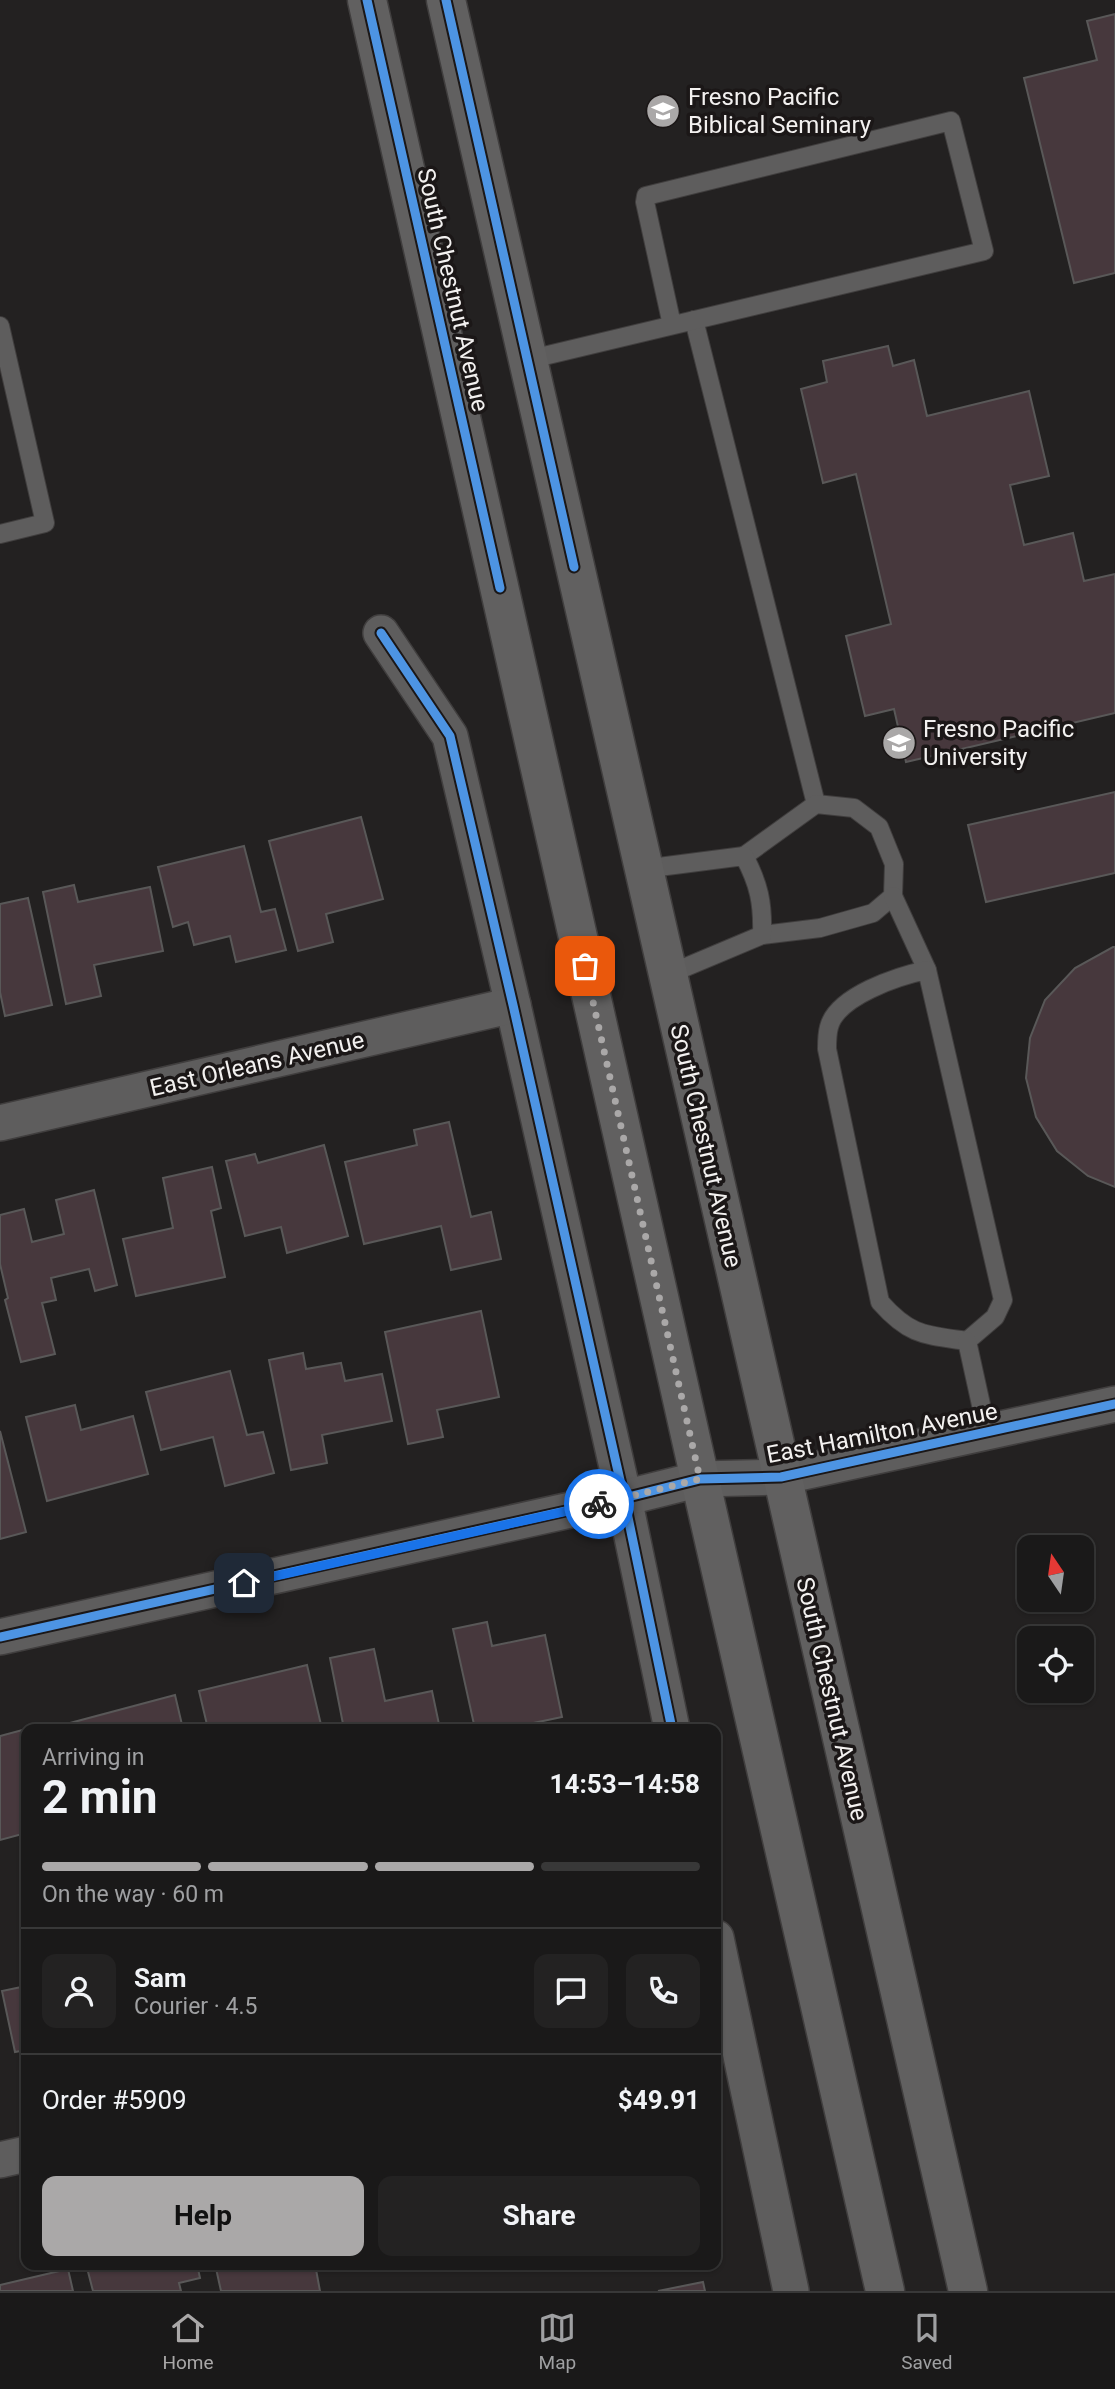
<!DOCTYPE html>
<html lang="en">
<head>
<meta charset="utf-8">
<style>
  :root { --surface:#1a1919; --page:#232222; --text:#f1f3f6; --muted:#9fa0a2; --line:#383838; --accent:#aaa8a8 }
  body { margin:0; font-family:Roboto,sans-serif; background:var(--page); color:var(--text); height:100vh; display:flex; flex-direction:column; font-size:26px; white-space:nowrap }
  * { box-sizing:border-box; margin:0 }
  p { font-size:23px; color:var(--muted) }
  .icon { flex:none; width:38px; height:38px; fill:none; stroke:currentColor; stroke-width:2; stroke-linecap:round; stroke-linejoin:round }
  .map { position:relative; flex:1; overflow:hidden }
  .drawer { position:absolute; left:21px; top:1724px; width:700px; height:546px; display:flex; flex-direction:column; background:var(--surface); border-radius:14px; box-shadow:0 2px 5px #0004,0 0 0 2px var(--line) }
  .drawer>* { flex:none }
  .needle { width:46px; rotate:347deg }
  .fabs { position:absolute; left:1017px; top:1535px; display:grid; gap:14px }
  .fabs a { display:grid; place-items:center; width:77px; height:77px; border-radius:14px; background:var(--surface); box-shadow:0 2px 5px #0004,0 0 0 2px var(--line); font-size:35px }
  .pin { position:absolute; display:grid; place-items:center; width:60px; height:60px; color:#fff; margin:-30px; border-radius:14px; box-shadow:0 4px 10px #0006 }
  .courier { position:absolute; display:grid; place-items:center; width:70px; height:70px; margin:-35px; border:5px solid #1a73e8; border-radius:50%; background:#fff; color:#222; box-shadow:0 2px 9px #0007 }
  .overview em { font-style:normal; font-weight:700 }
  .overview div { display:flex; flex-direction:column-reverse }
  .overview { display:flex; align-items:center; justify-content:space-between; height:119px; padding:0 21px }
  h1 { font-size:46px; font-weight:700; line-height:52px }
  .bar { display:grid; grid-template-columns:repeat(4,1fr); gap:10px 7px; align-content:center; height:84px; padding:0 21px }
  .bar i { height:9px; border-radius:5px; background:var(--line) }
  .bar .selected { background:var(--accent) }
  .bar p { grid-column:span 4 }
  .line { display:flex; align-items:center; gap:18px; padding:0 21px; border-top:2px solid var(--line) }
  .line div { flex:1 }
  .round { display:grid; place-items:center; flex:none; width:74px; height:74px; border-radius:14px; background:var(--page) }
  .button { display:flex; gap:14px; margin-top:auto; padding:14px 21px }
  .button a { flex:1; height:80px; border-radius:14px; background:var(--accent); color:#111; font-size:28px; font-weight:700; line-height:80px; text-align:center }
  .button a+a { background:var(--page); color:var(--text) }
  .menu { display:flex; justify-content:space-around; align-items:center; height:98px; border-top:2px solid var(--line); background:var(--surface); font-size:19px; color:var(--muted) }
  .menu a { display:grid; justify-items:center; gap:4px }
  .menu .selected { color:var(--accent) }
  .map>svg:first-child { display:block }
  .building { fill:#47383d; stroke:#595858; stroke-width:2 }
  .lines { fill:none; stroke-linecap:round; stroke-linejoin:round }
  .service-casing { stroke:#403e3e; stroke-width:20 }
  .minor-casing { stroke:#403e3e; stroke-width:38 }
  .secondary-casing { stroke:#403e3e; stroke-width:41 }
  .service { stroke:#5e5d5d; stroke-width:18 }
  .minor { stroke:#5e5d5d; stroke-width:35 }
  .secondary { stroke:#616060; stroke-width:38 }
  .cycleway-casing { stroke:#1b1717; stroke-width:13 }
  .cycleway { stroke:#4d94e3; stroke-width:9 }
  .done { stroke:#aaa8a8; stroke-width:7; stroke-dasharray:0 12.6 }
  .route { stroke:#1a73e8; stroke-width:9 }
  .labels { text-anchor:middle; stroke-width:7; stroke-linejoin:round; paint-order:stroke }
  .poi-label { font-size:24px; fill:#f3f1f0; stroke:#1b1717; text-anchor:start }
  .street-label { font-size:24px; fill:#f3f1f0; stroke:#1b1717 }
</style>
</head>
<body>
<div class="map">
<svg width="1115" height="2291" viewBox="0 0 1115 2291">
  <rect width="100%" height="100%" fill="#232121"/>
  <!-- building -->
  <g class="building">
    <polygon points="1115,14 1115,273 1074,283 1024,78 1097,60 1087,21"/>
    <polygon points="888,346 893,366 914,360 927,416 1029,391 1049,476 1010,485 1024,545 1073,533 1084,581 1115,574 1115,713 906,762 894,709 865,716 846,636 891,624 856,474 823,483 801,389 827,382 823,361"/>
    <polygon points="1115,792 1115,873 986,902 968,825"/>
    <polygon points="361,817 383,899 326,914 333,942 298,951 269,841"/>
    <polygon points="244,846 261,912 275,909 286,950 236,962 230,936 194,945 188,922 173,927 158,867"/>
    <polygon points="74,885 78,902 150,887 163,951 94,965 101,996 66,1004 43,892"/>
    <polygon points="28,898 52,1005 5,1016 0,992 0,904"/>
    <polygon points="1113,947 1115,947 1115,1187 1088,1176 1057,1151 1036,1117 1026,1078 1030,1038 1045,1000 1075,968"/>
    <polygon points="449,1122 471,1217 491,1212 501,1259 451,1270 441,1226 364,1244 345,1162 417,1145 414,1130"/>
    <polygon points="324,1145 348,1236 287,1253 281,1227 245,1236 226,1161 255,1154 258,1163"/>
    <polygon points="212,1167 221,1208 211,1211 225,1277 136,1296 123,1239 173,1228 163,1178"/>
    <polygon points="94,1190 117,1285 95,1291 89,1269 51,1278 56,1300 42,1303 55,1354 21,1362 5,1300 8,1298 0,1264 0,1215 24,1209 32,1242 64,1234 56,1200"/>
    <polygon points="481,1311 499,1397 437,1410 443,1437 408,1444 385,1332"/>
    <polygon points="303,1353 306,1369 341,1363 345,1381 382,1374 392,1421 322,1435 327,1463 291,1470 269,1360"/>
    <polygon points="230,1371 247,1435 263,1432 274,1473 225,1486 213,1437 161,1450 146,1392"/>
    <polygon points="75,1405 81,1430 133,1416 148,1474 47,1501 26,1417"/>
    <polygon points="0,1431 26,1532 0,1539"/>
    <polygon points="487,1622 492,1646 545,1635 562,1717 505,1729 475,1729 453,1629"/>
    <polygon points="374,1649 385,1701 432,1691 440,1729 344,1729 330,1658"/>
    <polygon points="307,1665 322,1729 208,1729 199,1691"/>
    <polygon points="175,1695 183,1729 72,1729 70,1723"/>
    <polygon points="26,1729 26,1833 0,1840 0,1736"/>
    <polygon points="26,1986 26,2050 15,2052 2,1991"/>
    <polygon points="86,2264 197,2264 200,2278 179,2283 181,2291 93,2291"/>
    <polygon points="215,2264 315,2264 320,2291 221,2291"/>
    <polygon points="68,2269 73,2291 0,2291 0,2285"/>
    <polygon points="703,2282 705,2291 658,2291"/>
  </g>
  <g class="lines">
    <!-- service casing -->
    <g class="service-casing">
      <g id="service">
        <polyline points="694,320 816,804"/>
        <polyline points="0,326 45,523 0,534"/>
        <polyline points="527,360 984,251 951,121 646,196 645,202 672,325"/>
        <polyline points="744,856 816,804 854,808 879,827 894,864 893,896 873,913 820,928 762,935"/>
        <path d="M643 869 744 856C759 884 763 903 762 935L667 975"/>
        <polyline points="893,896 927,970"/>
        <path d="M927 970 1003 1300 995 1317 967 1341C925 1335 910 1336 880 1302L827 1049C827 1042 827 1034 829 1027 837 996 898 976 927 970Z"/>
        <polyline points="967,1341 987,1432"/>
      </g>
    </g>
    <!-- minor casing -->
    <g class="minor-casing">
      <g id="minor">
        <polyline points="381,633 450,736 513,1005 624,1498 672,1729"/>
        <polyline points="0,1123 513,1005"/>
        <polyline points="0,1637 624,1498 700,1479 781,1477 1115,1404"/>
        <polyline points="716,1938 791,2291"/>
        <polyline points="0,2160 26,2154"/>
      </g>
    </g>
    <!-- secondary casing -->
    <g class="secondary-casing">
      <g id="secondary">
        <polyline points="367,0 700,1479 885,2291"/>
        <polyline points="446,0 968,2291"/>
      </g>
    </g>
    <!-- service -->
    <use href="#service" class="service"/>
    <!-- minor -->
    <use href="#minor" class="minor"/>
    <!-- secondary -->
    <use href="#secondary" class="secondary"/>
    <!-- cycleway casing -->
    <g class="cycleway-casing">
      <g id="cycleway">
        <polyline points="367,0 500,588"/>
        <polyline points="446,0 574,567"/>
        <polyline points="381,633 450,736 513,1005 624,1498 672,1729"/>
        <polyline points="0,1637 624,1498 700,1479 781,1477 1115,1404"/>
      </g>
    </g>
    <!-- cycleway -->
    <use href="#cycleway" class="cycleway"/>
  </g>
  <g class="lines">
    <!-- done -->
    <polyline class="done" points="585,966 700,1479 599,1504"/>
    <!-- route -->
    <polyline class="route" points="244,1583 599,1504"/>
  </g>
  <!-- icons -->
  <defs>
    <g id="university-disc" transform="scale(1.75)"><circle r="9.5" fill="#aaa8a8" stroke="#1b1717"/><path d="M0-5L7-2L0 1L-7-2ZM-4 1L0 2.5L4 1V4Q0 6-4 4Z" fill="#fff"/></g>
  </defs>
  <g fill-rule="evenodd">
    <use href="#university-disc" x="663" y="111"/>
    <use href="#university-disc" x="899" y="743"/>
  </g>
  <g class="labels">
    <!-- poi labels -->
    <g class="poi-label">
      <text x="688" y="105">Fresno Pacific<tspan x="688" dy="28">Biblical Seminary</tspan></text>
      <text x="923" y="737">Fresno Pacific<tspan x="923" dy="28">University</tspan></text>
    </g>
    <!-- street labels -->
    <g class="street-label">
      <text transform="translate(453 290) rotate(77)" y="8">South Chestnut Avenue</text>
      <text transform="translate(257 1064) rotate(-13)" y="8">East Orleans Avenue</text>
      <text transform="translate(706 1146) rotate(77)" y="8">South Chestnut Avenue</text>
      <text transform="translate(882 1433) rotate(-11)" y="8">East Hamilton Avenue</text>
      <text transform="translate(832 1699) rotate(77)" y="8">South Chestnut Avenue</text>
    </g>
  </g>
</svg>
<div class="fabs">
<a><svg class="needle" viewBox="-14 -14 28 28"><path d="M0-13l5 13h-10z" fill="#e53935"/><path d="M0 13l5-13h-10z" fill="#9fa0a2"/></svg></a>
<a><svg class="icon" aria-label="locate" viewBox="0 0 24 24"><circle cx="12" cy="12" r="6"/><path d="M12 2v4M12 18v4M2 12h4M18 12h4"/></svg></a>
</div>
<div class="pin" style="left:585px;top:966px;background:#ea580c"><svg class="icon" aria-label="bag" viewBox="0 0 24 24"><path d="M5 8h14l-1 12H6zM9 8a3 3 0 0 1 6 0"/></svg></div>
<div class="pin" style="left:244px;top:1583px;background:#1f2937"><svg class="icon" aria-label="home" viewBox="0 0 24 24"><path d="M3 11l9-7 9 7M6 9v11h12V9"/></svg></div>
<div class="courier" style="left:599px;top:1504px"><svg class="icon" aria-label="bike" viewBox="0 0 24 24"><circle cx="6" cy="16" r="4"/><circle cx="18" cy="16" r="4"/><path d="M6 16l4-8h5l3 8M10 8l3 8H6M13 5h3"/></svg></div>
<section class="drawer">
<div class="overview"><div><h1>2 min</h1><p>Arriving in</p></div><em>14:53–14:58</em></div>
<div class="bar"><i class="selected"></i><i class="selected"></i><i class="selected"></i><i></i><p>On the way · 60 m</p></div>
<div class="line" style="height:126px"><a class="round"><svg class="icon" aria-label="person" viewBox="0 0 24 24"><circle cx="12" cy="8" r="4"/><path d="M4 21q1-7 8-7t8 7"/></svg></a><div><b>Sam</b><p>Courier · 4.5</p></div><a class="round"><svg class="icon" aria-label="chat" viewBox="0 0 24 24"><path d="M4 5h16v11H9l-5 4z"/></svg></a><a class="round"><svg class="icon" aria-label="phone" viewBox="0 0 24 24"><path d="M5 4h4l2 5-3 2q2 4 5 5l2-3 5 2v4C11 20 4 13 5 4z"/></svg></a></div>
<div class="line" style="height:91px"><div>Order #5909</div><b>$49.91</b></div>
<div class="button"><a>Help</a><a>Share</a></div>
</section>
</div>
<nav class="menu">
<a class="selected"><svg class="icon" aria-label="home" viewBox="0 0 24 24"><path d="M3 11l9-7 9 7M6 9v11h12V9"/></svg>Home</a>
<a><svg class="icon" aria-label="map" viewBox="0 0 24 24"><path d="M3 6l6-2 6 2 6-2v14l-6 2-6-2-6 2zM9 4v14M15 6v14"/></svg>Map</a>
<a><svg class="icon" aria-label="saved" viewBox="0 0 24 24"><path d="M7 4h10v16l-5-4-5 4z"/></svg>Saved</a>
</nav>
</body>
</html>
